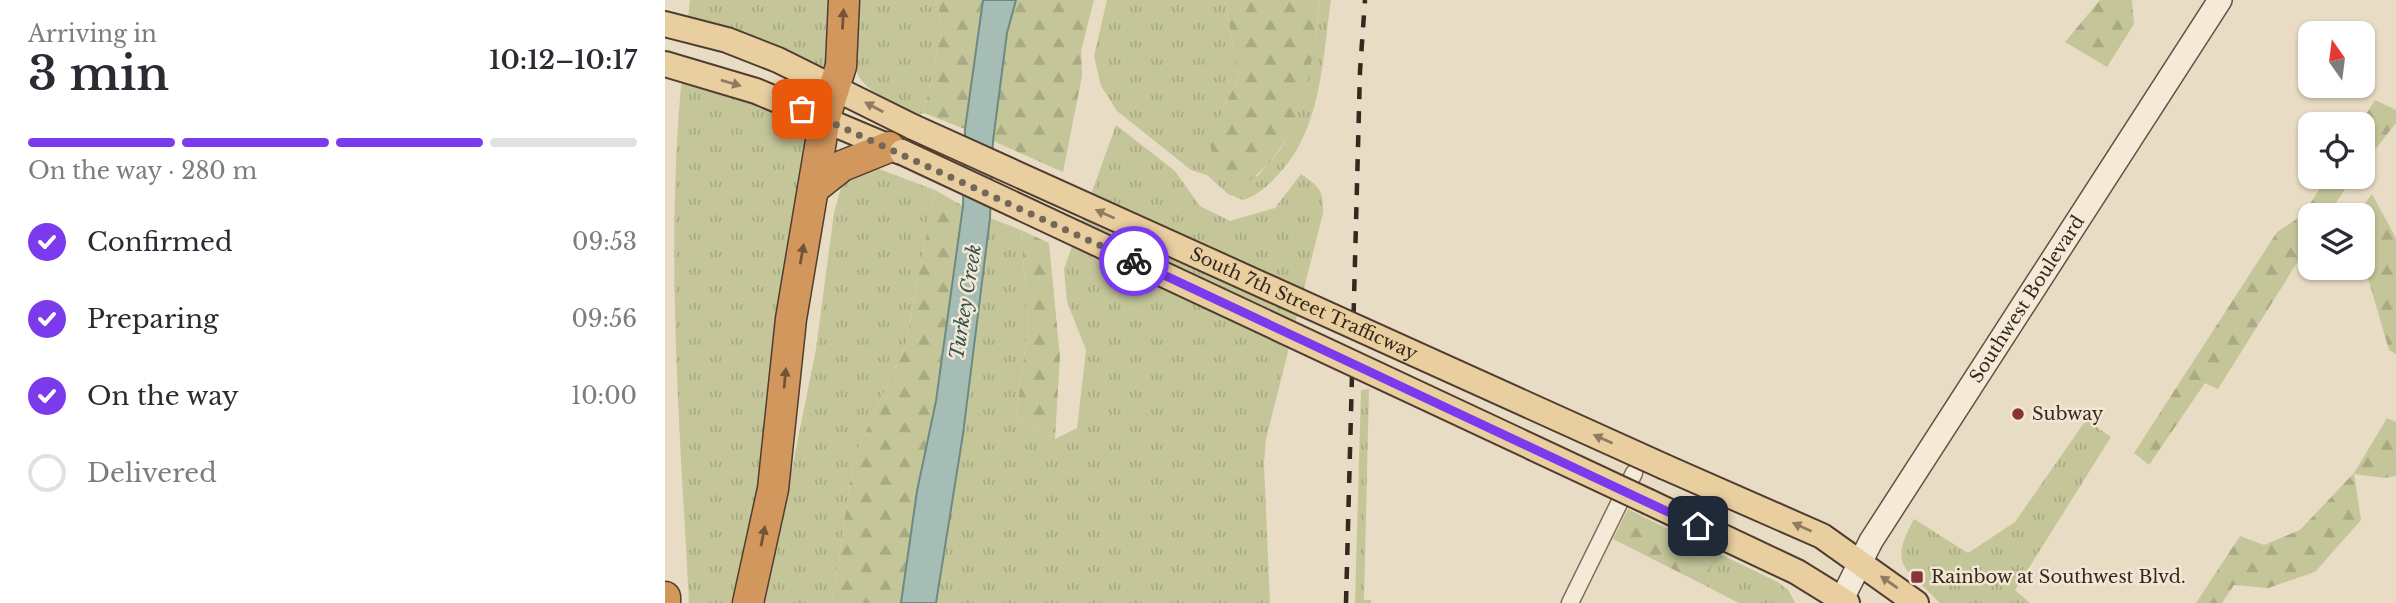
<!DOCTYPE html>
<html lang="en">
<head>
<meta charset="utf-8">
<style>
  :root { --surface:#fff; --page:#f7f7f7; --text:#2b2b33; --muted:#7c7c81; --line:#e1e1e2; --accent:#7c3aed }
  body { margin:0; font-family:"Libre Baskerville",serif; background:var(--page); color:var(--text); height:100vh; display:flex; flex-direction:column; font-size:26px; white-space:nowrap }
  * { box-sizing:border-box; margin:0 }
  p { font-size:23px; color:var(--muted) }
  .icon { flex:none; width:38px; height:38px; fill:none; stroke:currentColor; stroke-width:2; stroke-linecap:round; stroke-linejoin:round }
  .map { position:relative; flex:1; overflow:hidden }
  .panel { display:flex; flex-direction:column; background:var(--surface); width:665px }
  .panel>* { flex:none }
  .needle { width:46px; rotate:346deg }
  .buttons { position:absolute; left:1633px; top:21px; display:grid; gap:14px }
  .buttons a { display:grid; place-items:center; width:77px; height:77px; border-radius:14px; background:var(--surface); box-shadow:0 2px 5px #0004; font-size:35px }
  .pin { position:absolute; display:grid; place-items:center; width:60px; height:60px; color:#fff; margin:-30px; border-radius:14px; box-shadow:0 4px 10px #0006 }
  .courier { position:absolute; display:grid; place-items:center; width:70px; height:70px; margin:-35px; border:5px solid #7c3aed; border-radius:50%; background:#fff; color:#222; box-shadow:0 2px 9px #0007 }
  .summary em { font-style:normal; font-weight:600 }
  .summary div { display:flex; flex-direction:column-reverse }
  .summary { display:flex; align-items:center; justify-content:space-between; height:119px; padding:0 28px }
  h1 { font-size:46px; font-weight:600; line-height:52px }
  .bar { display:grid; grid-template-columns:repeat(4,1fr); gap:10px 7px; align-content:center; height:84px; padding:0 28px }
  .bar i { height:9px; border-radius:5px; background:var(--line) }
  .bar .current { background:var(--accent) }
  .bar p { grid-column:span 4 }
  ol { padding:0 28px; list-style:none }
  li { display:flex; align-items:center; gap:21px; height:77px }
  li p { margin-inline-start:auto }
  li .icon { padding:7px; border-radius:50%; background:var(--accent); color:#fff; stroke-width:4 }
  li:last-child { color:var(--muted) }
  li i { width:38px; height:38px; border:4px solid var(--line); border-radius:50% }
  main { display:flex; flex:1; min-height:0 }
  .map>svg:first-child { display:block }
  .grass { fill:url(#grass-tufts) }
  .forest { fill:url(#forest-firs) }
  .water { fill:#a6bdb5; stroke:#6e8a81; stroke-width:2 }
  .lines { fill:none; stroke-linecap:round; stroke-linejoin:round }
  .street-casing { stroke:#826e5c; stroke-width:19 }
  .secondary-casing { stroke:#645040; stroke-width:26 }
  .primary-casing { stroke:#503d30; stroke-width:28 }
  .highway-casing { stroke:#503d30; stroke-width:33 }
  .street { stroke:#f5ead7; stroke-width:16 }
  .secondary { stroke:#f5ead7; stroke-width:23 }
  .primary { stroke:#e9cea0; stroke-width:24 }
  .highway { stroke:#d1975d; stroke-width:30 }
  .rail { stroke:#34281f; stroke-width:4.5; stroke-dasharray:12 12; stroke-linecap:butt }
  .primary-bridge-casing { stroke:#503d30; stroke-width:28; stroke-linecap:butt }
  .primary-bridge { stroke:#e9cea0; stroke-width:24 }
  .oneway { fill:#735438 }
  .oneway2 { fill:#8e7b60 }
  .done { stroke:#736759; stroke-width:7; stroke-dasharray:0 12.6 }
  .route { stroke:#7c3aed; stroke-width:9 }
  .poi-dot { fill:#8b3239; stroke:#f2e7d3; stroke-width:2.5 }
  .labels { text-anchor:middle; stroke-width:5; stroke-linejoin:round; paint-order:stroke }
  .street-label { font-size:18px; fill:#34281f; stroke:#f2e7d3 }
  .poi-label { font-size:18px; fill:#34281f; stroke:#f2e7d3; text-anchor:start }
  .water-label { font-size:19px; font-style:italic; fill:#30524e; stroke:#f2e7d3 }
</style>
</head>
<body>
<main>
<section class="panel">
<div class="summary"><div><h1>3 min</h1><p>Arriving in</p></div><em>10:12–10:17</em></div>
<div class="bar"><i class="current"></i><i class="current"></i><i class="current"></i><i></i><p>On the way · 280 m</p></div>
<ol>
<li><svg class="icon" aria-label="check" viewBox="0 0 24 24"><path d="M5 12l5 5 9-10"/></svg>Confirmed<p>09:53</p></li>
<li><svg class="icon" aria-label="check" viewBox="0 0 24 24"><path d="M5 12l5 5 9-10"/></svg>Preparing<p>09:56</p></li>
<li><svg class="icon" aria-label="check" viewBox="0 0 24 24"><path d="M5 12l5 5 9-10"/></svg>On the way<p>10:00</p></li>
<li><i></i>Delivered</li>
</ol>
</section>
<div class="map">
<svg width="1731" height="603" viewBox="0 0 1731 603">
  <defs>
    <pattern id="grass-tufts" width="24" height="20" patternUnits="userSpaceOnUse" patternTransform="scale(1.75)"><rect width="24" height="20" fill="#c4c699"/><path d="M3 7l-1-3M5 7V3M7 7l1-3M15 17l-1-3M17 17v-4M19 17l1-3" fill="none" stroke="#a9aa83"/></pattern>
    <pattern id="forest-firs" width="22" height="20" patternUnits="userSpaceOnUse" patternTransform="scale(1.75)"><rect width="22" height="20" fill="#c4c699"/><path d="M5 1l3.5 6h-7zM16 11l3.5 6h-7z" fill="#a9aa83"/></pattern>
  </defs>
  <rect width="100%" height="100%" fill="#e9dcc4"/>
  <!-- grass -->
  <g class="grass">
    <polygon points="25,0 172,0 161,65 156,67 23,18"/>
    <path d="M192 0H272L277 29 259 113 251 115C178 79 188 78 192 0Z"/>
    <path d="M442 0H560L574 78 557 110 592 177C601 166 613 155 619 143 642 100 650 47 655 0H666C657 62 657 133 609 179 600 188 591 196 578 200L563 194 542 175 526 170 452 111 436 86 429 56Z"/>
    <path d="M17 76 147 123 75 603H24C15 429 0 249 17 76Z"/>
    <path d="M451 125 510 171 535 206 565 221 610 208 636 174C654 186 659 191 658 213L601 439 599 464 605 603H271L298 434 325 218 356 230 363 326 351 418 390 439 412 428 421 350 402 302 399 269Z"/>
    <polygon points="200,169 214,169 270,190 240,347 189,457 167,603 100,603 151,349 169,213 177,184"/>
    <polygon points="704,389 699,600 706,600 706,603 690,603 696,390"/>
    <path d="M1421 420 1446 437 1350 590 1365 603H1275C1244 569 1221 569 1249 519L1303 553 1350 522Z"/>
    <polygon points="1021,538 1113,582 1124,591 1130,603 1074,603 1041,586 1047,564 1025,551"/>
  </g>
  <!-- forest -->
  <g class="forest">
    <polygon points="272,0 318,0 300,129 259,113 277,29"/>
    <polygon points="351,0 429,0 416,51 417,76 398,172 328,141 342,33"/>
    <path d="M560 0H655C647 66 639 151 574 187L554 178 545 145 557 110 574 78Z"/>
    <polygon points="1435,0 1467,0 1469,24 1442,67 1400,42"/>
    <polygon points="1710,100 1731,110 1731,123 1698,165 1695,124"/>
    <polygon points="1662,177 1688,177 1663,215 1645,215 1645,242 1553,389 1540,383 1484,465 1469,453 1612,232 1638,215"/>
    <polygon points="270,190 298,206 271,401 252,491 236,603 167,603 189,457 240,347"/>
    <polygon points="1707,194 1731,238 1731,354 1724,350 1698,261 1698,215 1691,215"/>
    <polygon points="356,230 384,243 395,357 390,439 351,418 363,326"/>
    <polygon points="1722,418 1731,422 1731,476 1719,478 1689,474 1696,520 1650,572 1603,588 1569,585 1557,603 1531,603 1575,536 1599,545 1635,530 1689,473"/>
    <polygon points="963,509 1021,538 1025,551 1047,564 1041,586 948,539"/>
  </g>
  <!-- water -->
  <polygon class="water" points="318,0 351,0 342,33 328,141 325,218 298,434 271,603 236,603 252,491 271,401 298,206 300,129"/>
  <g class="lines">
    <!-- street casing -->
    <g class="street-casing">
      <polyline id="street" points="905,603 969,473"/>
    </g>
    <!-- secondary casing -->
    <g class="secondary-casing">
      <g id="secondary">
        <path id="s1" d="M1175 603 1206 541 1555 0"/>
      </g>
    </g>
    <!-- primary casing -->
    <g class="primary-casing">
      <g id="primary">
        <polyline points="0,24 62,40 113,60 248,127"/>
        <polyline points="0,64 91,91 236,152"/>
        <polyline points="1000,467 1157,536 1251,603"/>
        <polyline points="984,502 1132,572 1182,603"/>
      </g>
    </g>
    <!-- highway casing -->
    <g class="highway-casing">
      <g id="highway">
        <polyline points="148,189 177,166 224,147"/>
        <polyline points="0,597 0,603"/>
        <polyline points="83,603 108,489 126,319 160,117 176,66 179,0"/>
      </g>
    </g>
    <!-- street -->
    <use href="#street" class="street"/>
    <!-- secondary -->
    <use href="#secondary" class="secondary"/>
    <!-- primary -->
    <use href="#primary" class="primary"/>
    <!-- highway -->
    <use href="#highway" class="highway"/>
    <!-- rail -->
    <polyline class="rail" points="681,603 695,71 700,0"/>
    <!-- primary-bridge casing -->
    <g class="primary-bridge-casing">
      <g id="primary-bridge">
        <path id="s2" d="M248 127 1000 467"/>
        <polyline points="237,152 984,502"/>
      </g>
    </g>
    <!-- primary-bridge -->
    <use href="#primary-bridge" class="primary-bridge"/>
  </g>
  <!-- one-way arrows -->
  <defs><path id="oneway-solid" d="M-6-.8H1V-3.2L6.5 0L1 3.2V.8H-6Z" transform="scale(1.75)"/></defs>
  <g class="oneway">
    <use href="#oneway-solid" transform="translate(178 19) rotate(-87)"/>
    <use href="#oneway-solid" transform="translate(137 254) rotate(-80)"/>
    <use href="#oneway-solid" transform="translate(120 378) rotate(-85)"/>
    <use href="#oneway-solid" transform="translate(98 536) rotate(-79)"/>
  </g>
  <g class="oneway2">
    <use href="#oneway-solid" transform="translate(66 83) rotate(16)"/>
    <use href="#oneway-solid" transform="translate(209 107) rotate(-152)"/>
    <use href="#oneway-solid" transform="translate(440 214) rotate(-156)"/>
    <use href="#oneway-solid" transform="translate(938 439) rotate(-156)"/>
    <use href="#oneway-solid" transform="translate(1137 527) rotate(-156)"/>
    <use href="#oneway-solid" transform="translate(1224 582) rotate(-145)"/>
  </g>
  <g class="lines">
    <!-- done -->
    <polyline class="done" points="137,109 469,261"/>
    <!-- route -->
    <polyline class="route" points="469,261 1033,526"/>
  </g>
  <!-- markers -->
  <g class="poi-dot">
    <circle cx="1353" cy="414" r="7"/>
    <rect x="1245" y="570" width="14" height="14" rx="3.5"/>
  </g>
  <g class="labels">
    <!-- street labels -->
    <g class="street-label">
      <text dy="6" stroke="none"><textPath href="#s1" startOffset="357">Southwest Boulevard</textPath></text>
      <text dy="6" stroke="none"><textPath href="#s2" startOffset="429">South 7th Street Trafficway</textPath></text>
    </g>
    <!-- poi labels -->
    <g class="poi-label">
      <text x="1367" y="420">Subway</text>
      <text x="1266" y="583">Rainbow at Southwest Blvd.</text>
    </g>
    <!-- water labels -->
    <g class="water-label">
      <text transform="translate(300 302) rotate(-81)" y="7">Turkey Creek</text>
    </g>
  </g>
</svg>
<div class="buttons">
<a><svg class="needle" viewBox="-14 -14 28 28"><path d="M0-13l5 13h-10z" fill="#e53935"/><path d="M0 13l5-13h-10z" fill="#7c7c81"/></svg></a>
<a><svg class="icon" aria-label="locate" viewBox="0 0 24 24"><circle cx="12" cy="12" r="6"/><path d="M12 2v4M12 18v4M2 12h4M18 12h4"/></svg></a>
<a><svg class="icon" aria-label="layers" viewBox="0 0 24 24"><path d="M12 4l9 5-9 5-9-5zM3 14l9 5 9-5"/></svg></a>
</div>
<div class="pin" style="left:137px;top:109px;background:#ea580c"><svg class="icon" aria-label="bag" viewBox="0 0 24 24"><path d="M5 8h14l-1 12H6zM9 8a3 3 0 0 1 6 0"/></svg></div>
<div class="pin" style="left:1033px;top:526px;background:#1f2937"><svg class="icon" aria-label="home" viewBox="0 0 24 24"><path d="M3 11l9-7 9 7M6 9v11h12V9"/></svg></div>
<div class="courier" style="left:469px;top:261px"><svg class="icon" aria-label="bike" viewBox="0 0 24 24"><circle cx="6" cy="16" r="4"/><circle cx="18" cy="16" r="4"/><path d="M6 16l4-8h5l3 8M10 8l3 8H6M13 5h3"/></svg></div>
</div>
</main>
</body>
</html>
